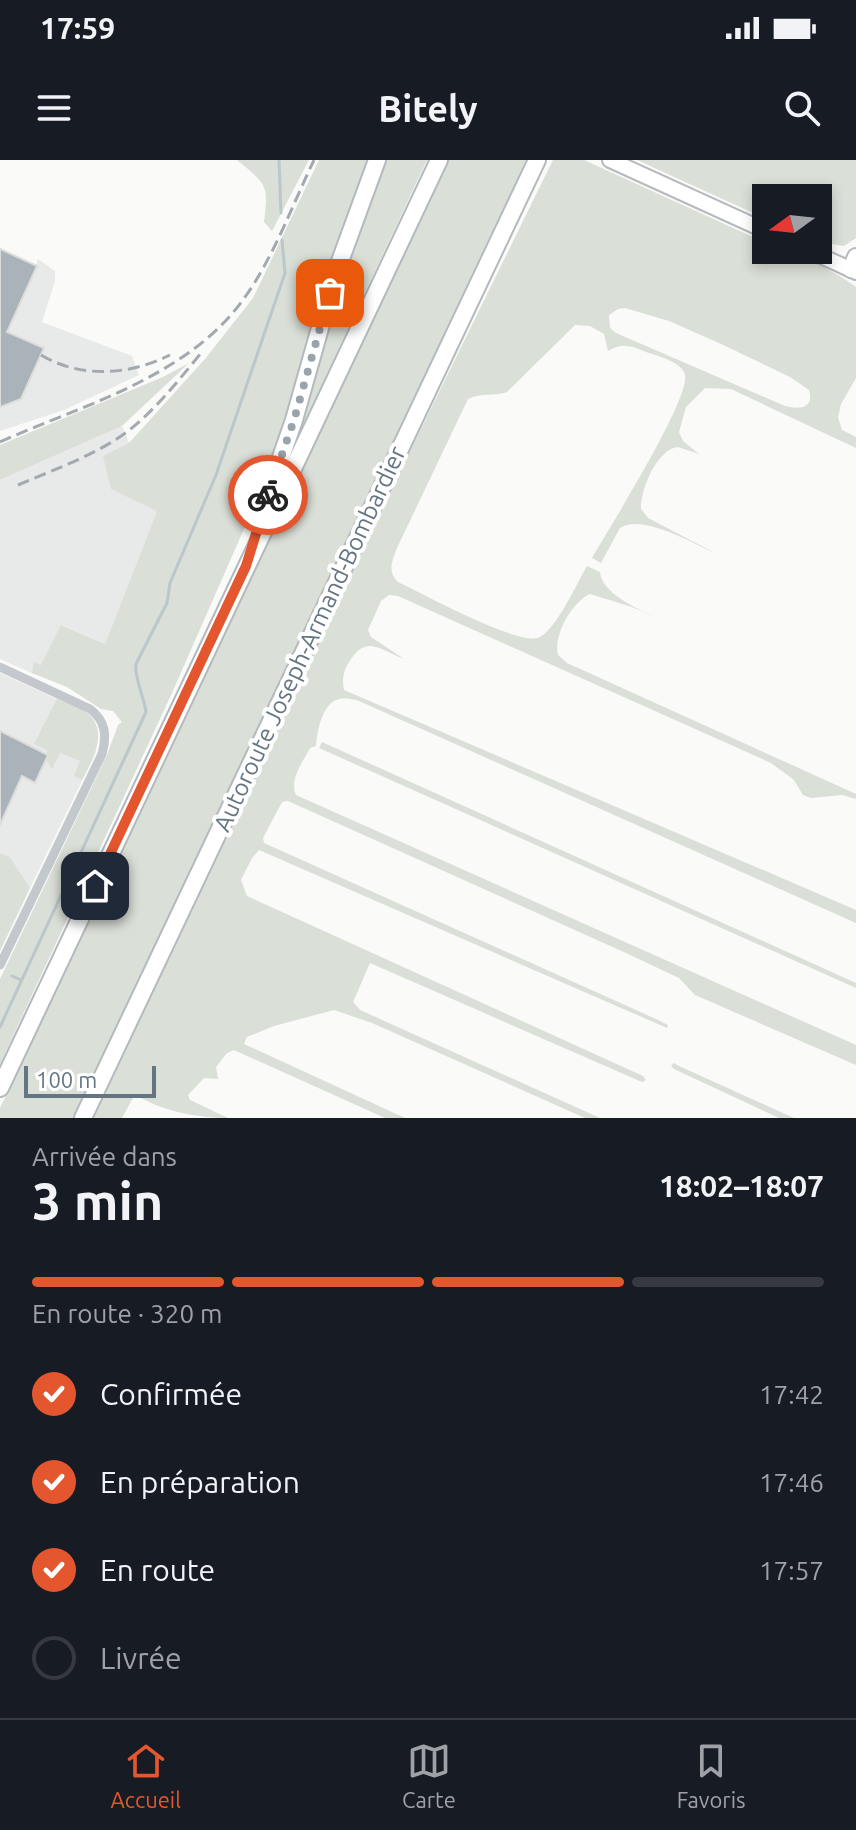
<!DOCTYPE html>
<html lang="fr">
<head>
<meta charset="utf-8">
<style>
  :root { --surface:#171b24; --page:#242831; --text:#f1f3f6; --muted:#9ea1a6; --line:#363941; --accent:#e4572e }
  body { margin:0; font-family:Ubuntu,sans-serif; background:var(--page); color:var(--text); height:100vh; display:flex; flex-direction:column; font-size:30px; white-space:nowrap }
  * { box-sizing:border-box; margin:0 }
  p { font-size:26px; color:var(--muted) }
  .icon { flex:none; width:44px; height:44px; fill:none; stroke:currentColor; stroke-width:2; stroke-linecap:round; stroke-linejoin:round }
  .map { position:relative; height:958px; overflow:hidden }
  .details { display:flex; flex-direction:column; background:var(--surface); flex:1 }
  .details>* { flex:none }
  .needle { width:52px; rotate:255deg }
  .controls { position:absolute; left:752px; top:24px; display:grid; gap:16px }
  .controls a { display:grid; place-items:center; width:80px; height:80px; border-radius:0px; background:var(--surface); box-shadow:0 4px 12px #0003; font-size:40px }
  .scale { position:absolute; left:24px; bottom:20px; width:132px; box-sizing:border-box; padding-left:8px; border:4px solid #657683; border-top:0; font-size:22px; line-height:28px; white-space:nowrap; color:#657683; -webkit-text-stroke:6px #fff; paint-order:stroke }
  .pin { position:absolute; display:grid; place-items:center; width:68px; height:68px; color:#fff; margin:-34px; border-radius:16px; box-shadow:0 4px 12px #0006 }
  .courier { position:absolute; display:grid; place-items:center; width:80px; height:80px; margin:-40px; border:6px solid #e4572e; border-radius:50%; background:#fff; color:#222; box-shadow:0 2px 10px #0007 }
  .headline em { font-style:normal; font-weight:600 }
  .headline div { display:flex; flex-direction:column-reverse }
  .headline { display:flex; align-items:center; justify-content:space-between; height:136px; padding:0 32px }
  h1 { font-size:52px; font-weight:600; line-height:60px }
  .bar { display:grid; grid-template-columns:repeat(4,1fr); gap:12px 8px; align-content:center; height:96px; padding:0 32px }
  .bar i { height:10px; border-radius:6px; background:var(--line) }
  .bar .selected { background:var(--accent) }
  .bar p { grid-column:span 4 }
  ol { padding:0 32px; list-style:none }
  li { display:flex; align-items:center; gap:24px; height:88px }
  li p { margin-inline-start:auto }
  li .icon { padding:8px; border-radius:50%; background:var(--accent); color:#fff; stroke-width:4 }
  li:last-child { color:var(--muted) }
  li i { width:44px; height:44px; border:4px solid var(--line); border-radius:50% }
  .status { display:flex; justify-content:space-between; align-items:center; height:56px; padding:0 40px; background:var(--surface); direction:ltr }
  .status svg { height:22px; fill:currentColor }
  header { display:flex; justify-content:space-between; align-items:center; height:104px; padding:0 32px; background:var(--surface); font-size:36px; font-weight:600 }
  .menu { display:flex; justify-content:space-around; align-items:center; height:112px; border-top:2px solid var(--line); background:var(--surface); font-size:22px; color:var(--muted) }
  .menu a { display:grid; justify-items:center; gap:4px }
  .menu .selected { color:var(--accent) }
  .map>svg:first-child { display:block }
  .built { fill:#e8e9e9 }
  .green { fill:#dadfd7; fill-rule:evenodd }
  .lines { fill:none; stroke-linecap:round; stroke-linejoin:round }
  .stream { stroke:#bbc7cb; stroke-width:3 }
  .building { fill:#aab3b9; stroke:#dcdcda; stroke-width:2 }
  .primary-casing { stroke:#b5babe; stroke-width:18 }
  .highway-casing { stroke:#b4b9bd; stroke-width:20 }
  .street { stroke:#c3c8cc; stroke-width:9 }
  .primary { stroke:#fff; stroke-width:14 }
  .highway { stroke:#fff; stroke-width:16 }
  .rail { stroke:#a2aab0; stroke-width:3; stroke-dasharray:12 6; stroke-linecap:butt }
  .done { stroke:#99a4ac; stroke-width:8; stroke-dasharray:0 14.4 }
  .route { stroke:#e4572e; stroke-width:10 }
  .labels { text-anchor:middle; stroke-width:8; stroke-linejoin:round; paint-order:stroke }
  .street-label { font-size:24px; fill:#657683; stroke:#fff }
</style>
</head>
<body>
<div class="status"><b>17:59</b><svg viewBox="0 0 49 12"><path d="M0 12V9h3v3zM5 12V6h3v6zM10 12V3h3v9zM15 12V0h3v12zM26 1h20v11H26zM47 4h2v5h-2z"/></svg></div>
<header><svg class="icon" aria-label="menu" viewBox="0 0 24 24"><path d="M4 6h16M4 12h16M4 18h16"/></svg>Bitely<svg class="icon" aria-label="search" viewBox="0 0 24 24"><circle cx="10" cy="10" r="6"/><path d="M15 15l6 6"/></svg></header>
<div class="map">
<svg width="856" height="958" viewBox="0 0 856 958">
  <rect width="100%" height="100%" fill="#fafaf8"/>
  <!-- built -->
  <g class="built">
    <polygon points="0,89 36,106 38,99 55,111 55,121 42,162 132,196 139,215 64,250 0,271"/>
    <polygon points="122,266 157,351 105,484 62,465 36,515 0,499 0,320"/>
    <polygon points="0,513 87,553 98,575 95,594 30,728 10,697 0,693"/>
  </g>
  <!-- green -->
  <g class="green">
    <path d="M237 0H309L272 71 264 62C269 24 266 24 237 0Z"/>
    <polygon points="319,0 370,0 265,321 172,533 0,904 0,819 107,595 118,565 122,562 113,551 101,549 67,527 32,513 34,502 41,505 61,465 105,484 157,351 111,329 103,296 129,283 205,199 253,138"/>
    <polygon points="382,0 427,0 299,274 295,271 328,154"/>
    <polygon points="449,0 526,0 73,958 0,958 0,948"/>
    <path d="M553 0H584L766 83V90C795 90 833 110 856 127V218L841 244 838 257 842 270 856 277V288L731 229 705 228 686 247 679 272 683 281 699 294 678 287C657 289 640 330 641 349L648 358 715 393C692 383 642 353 620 368L601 403 592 398C608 370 690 240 685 215 683 203 659 196 649 193 634 187 623 181 608 191L604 174 590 166 575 165 507 232C494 237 481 232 468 239L397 388C392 402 387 411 398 422 422 433 521 488 540 477 557 468 577 423 587 406L600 412C602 439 660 458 683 469L632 447 590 434C572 442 553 475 558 495L567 503 856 634V639L842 635 811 638 803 635 794 620 771 603 398 436 389 435 381 441 368 470 371 477 404 499C377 488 365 474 348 504 343 512 342 520 344 530L856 750V763L359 541C353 539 345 537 339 539 322 543 317 572 316 586L310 588C303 602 289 619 296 635L856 885V905L695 835 679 818 626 793 288 641 282 642 263 678 264 683 656 859 668 865 667 868 259 690 252 698 241 720 247 736 643 916 646 920 642 922 370 803 353 842 360 850 600 958H585L372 863 334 850 274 866 247 877 244 884 405 958H385L234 890 227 893 216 907 218 919 204 918 188 935 190 940 228 958C199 958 159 951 135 934L122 958H94L384 344ZM625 148 669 161 719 183 790 217 809 230C815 248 799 250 785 246L616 173 610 168 609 155 618 149Z"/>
    <polygon points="637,0 856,0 856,78 844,86 818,82 818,38 766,38 766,59"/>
    <polygon points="189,203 122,266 0,320 0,285 163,217"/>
    <path d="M57 539C66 543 79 547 87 553 110 571 92 601 82 620L74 616 80 601 60 593 52 609 47 601V590L34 584Z"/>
    <polygon points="322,582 856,823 856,828 319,588"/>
    <polygon points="0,693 10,697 30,728 0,791"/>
    <polygon points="674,903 679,906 794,958 779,958 674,909 671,906"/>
  </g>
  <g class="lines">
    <!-- stream -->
    <g class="stream">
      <polyline points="279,0 281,53"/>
      <polyline points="12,816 21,820"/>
      <path d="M0 867 146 552C144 537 134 517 136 504L167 443 170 423 216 315 285 113 282 80"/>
    </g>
  </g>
  <!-- building -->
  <g class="building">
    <polygon points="0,89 37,106 7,172 44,188 21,239 0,247"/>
    <polygon points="0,571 48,595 35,623 22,616 0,665"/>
  </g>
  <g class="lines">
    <!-- primary casing -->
    <g class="primary-casing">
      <g id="primary">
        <polyline points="610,0 766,71"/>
        <polyline points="808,90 856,112"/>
      </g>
    </g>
    <!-- highway casing -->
    <g class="highway-casing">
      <g id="highway">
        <polyline points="851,109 856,97"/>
        <polyline points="262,352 294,260 335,115 377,0"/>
        <polyline points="0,928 439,0"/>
        <polyline points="83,958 537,0"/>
      </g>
    </g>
    <!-- street -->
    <path class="street" d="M0 507 90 549C106 561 107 576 102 594L0 805"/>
    <!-- primary -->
    <use href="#primary" class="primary"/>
    <!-- highway -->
    <use href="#highway" class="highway"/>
    <!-- rail -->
    <g class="rail">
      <path d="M41 195C81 219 130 215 170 195"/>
      <path d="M0 282C85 244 189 217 245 137 273 98 293 44 314 0"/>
      <path d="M18 325C53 310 93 296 124 274 154 252 178 221 201 193"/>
    </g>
  </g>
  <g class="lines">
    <!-- done -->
    <polyline class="done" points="268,335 294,260 330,133"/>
    <!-- route -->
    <polyline class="route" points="95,726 246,406 268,335"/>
  </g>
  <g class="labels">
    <!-- street labels -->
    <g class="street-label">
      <text transform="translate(310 479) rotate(-65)" y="8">Autoroute Joseph-Armand-Bombardier</text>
    </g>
  </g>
</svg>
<div class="controls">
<a><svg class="needle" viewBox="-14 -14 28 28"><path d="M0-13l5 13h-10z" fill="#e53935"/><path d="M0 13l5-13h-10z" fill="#9ea1a6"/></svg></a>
</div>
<div class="scale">100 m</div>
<div class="pin" style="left:330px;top:133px;background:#ea580c"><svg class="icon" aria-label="bag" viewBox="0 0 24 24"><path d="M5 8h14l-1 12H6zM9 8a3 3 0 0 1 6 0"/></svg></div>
<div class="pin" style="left:95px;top:726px;background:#1f2937"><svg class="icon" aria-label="home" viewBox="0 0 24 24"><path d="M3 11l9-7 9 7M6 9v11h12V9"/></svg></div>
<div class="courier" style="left:268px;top:335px"><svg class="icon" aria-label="bike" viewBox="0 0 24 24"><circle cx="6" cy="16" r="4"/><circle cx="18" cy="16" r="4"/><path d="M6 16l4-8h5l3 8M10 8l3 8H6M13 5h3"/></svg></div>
</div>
<section class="details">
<div class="headline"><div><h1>3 min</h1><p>Arrivée dans</p></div><em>18:02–18:07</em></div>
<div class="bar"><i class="selected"></i><i class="selected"></i><i class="selected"></i><i></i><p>En route · 320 m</p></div>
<ol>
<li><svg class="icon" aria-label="check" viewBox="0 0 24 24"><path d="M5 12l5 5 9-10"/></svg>Confirmée<p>17:42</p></li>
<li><svg class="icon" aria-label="check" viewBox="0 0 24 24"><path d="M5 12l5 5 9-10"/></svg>En préparation<p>17:46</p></li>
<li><svg class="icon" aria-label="check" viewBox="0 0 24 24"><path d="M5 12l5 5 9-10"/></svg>En route<p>17:57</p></li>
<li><i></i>Livrée</li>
</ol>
</section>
<nav class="menu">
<a class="selected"><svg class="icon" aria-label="home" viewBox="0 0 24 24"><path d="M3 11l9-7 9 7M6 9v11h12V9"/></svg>Accueil</a>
<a><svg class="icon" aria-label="map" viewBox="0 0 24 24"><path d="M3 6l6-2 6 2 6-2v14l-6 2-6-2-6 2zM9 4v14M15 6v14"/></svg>Carte</a>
<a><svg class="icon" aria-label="saved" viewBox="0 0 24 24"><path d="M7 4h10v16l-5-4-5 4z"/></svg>Favoris</a>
</nav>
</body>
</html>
